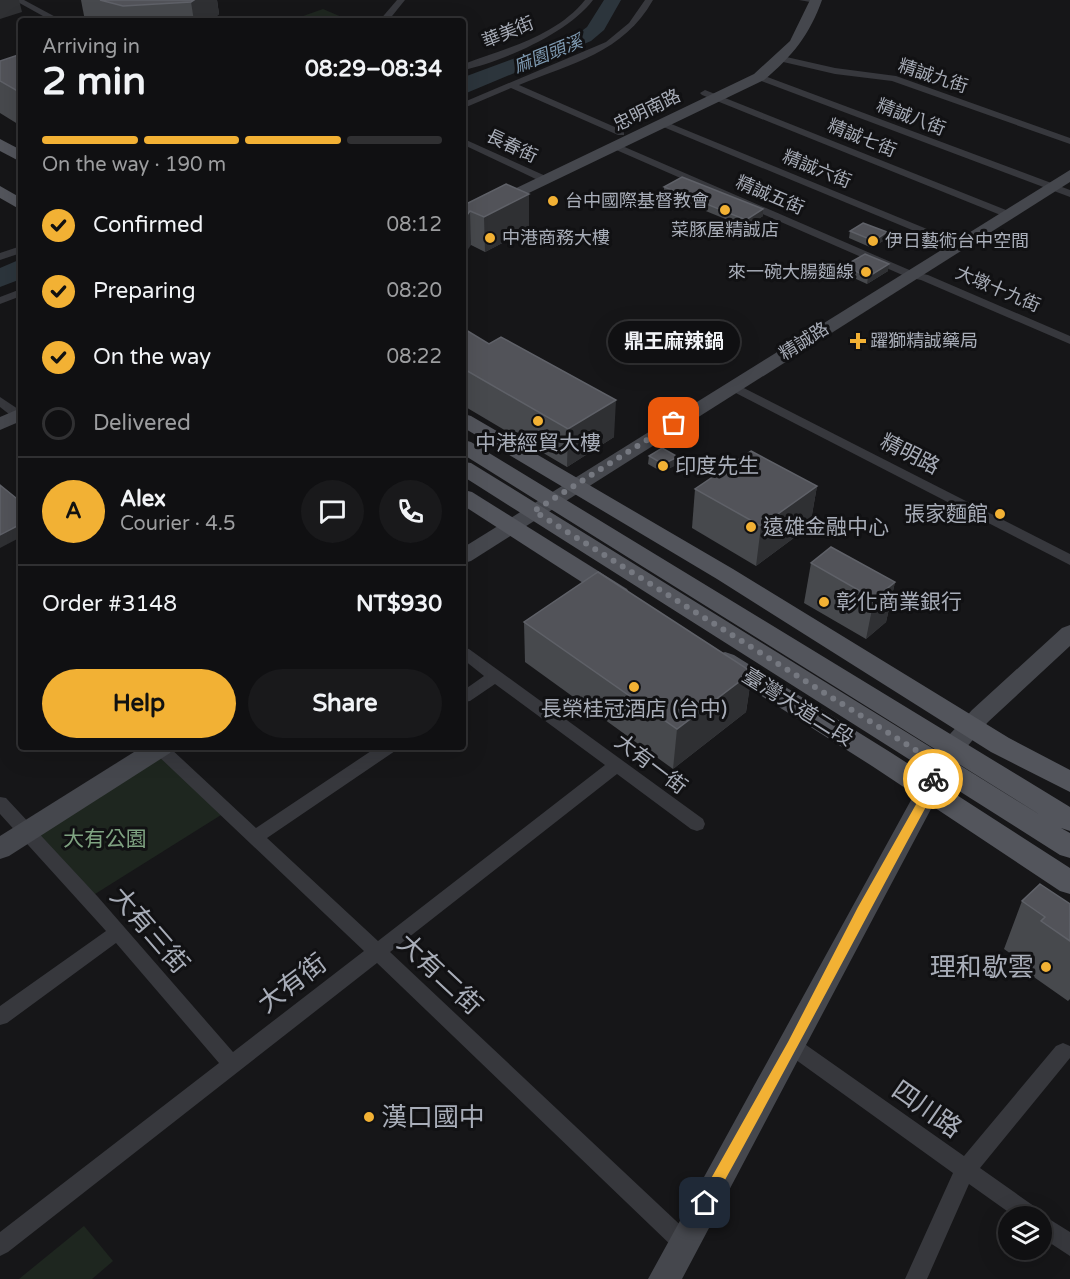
<!DOCTYPE html>
<html lang="en">
<head>
<meta charset="utf-8">
<style>
  :root { --surface:#101012; --page:#19191b; --text:#f1f3f6; --muted:#9c9d9f; --line:#303032; --accent:#f2b134 }
  body { margin:0; font-family:"Varela Round","Noto Sans TC",sans-serif; background:var(--page); color:var(--text); height:100vh; display:flex; flex-direction:column; font-size:22px; white-space:nowrap }
  * { box-sizing:border-box; margin:0 }
  p { font-size:20px; color:var(--muted) }
  .icon { flex:none; width:33px; height:33px; fill:none; stroke:currentColor; stroke-width:2; stroke-linecap:round; stroke-linejoin:round }
  .map { position:relative; flex:1; overflow:hidden }
  .drawer { position:absolute; left:18px; top:18px; width:448px; height:732px; display:flex; flex-direction:column; background:var(--surface); border-radius:6px; box-shadow:0 6px 24px #0002,0 0 0 2px var(--line) }
  .drawer>* { flex:none }
  .tools { position:absolute; left:998px; top:1206px; display:grid; gap:12px }
  .tools a { display:grid; place-items:center; width:54px; height:54px; border-radius:50%; background:var(--surface); box-shadow:0 6px 24px #0002,0 0 0 2px var(--line); font-size:30px }
  .pin { position:absolute; display:grid; place-items:center; width:51px; height:51px; color:#fff; margin:-26px; border-radius:12px; box-shadow:0 3px 9px #0006 }
  .courier { position:absolute; display:grid; place-items:center; width:60px; height:60px; margin:-30px; border:4px solid #f2b134; border-radius:50%; background:#fff; color:#222; box-shadow:0 2px 8px #0007 }
  .bubble { position:absolute; height:42px; border-radius:21px; background:var(--surface); box-shadow:0 6px 24px #0002,0 0 0 2px var(--line); font-size:20px; font-weight:700; line-height:42px; text-align:center }
  .summary em { font-style:normal; font-weight:700 }
  .summary div { display:flex; flex-direction:column-reverse }
  .summary { display:flex; align-items:center; justify-content:space-between; height:102px; padding:0 24px }
  h1 { font-size:39px; font-weight:700; line-height:45px }
  .bar { display:grid; grid-template-columns:repeat(4,1fr); gap:9px 6px; align-content:center; height:72px; padding:0 24px }
  .bar i { height:8px; border-radius:4px; background:var(--line) }
  .bar .active { background:var(--accent) }
  .bar p { grid-column:span 4 }
  .line { display:flex; align-items:center; gap:15px; padding:0 24px; border-top:2px solid var(--line) }
  .line div { flex:1 }
  .round { display:grid; place-items:center; flex:none; width:63px; height:63px; border-radius:32px; background:var(--page) }
  ol { padding:0 24px; list-style:none }
  li { display:flex; align-items:center; gap:18px; height:66px }
  li p { margin-inline-start:auto }
  li .icon { padding:6px; border-radius:50%; background:var(--accent); color:#111; stroke-width:4 }
  li:last-child { color:var(--muted) }
  li i { width:33px; height:33px; border:3px solid var(--line); border-radius:50% }
  .button { display:flex; gap:12px; margin-top:auto; padding:12px 24px }
  .button a { flex:1; height:69px; border-radius:36px; background:var(--accent); color:#111; font-size:24px; font-weight:700; line-height:69px; text-align:center }
  .button a+a { background:var(--page); color:var(--text) }
  .map>svg:first-child { display:block }
  .green { fill:#1e261f }
  .water { fill:#2c353c }
  .lines { fill:none; stroke-linecap:round; stroke-linejoin:round }
  .street { fill:#37383d; fill-rule:evenodd }
  .secondary { fill:#45474d; fill-rule:evenodd }
  .primary { fill:#53555c; fill-rule:evenodd }
  .wall { fill:#47494d }
  .shaded-wall { fill:#2f3033 }
  .building { fill:#525359; stroke:#5f6168; stroke-width:1.5 }
  .route { fill:#f2b134 }
  .done { stroke:#757880; stroke-width:6; stroke-dasharray:0 10.8 }
  .poi-dot { fill:#f2b134; stroke:#111113; stroke-width:2 }
  .labels { text-anchor:middle; stroke-width:6; stroke-linejoin:round; paint-order:stroke }
  .far-street-label { font-size:18px; fill:#a8adb8; stroke:#111113 }
  .far-water-label { font-size:18px; font-style:italic; fill:#7f9bb3; stroke:#111113 }
  .far-poi-label { font-size:18px; fill:#a8adb8; stroke:#111113; text-anchor:start }
  .poi-label { font-size:21px; fill:#a8adb8; stroke:#111113; text-anchor:start }
  .street-label { font-size:21px; fill:#a8adb8; stroke:#111113 }
  .park-label { font-size:21px; fill:#7fa381; stroke:#111113 }
  .near-street-label { font-size:26px; fill:#a8adb8; stroke:#111113 }
  .near-poi-label { font-size:26px; fill:#a8adb8; stroke:#111113; text-anchor:end }
</style>
</head>
<body>
<div class="map">
<svg width="1070" height="1279" viewBox="0 0 1070 1279">
  <rect width="100%" height="100%" fill="#161618"/>
  <!-- green -->
  <g class="green">
    <polygon points="323,9 351,21 289,21"/>
    <polygon points="159,755 221,815 95,894 34,834"/>
    <polygon points="84,1226 113,1261 92,1279 19,1279"/>
  </g>
  <!-- water -->
  <g class="water">
    <polygon points="604,0 621,0 604,30 591,41 464,94 464,77 575,36 587,27"/>
    <polygon points="21,259 21,279 0,287 0,268"/>
  </g>
  <g class="lines">
    <!-- street -->
    <g class="street">
      <polygon points="14,0 24,0 63,21 52,21"/>
      <polygon points="397,0 405,0 388,21 379,21"/>
      <path d="M585 0H593C568 33 504 61 464 70V64C506 48 555 37 585 0Z"/>
      <path d="M645 0H653C623 53 572 63 519 85L624 131V135H618L511 88 464 108V102L606 42 629 23Z"/>
      <polygon points="799,0 819,0 820,1 816,3"/>
      <polygon points="782,56 835,68 896,76 1070,138 1070,144 892,81 835,74 779,61 779,57"/>
      <polygon points="759,74 1070,190 1070,197 756,79 754,77"/>
      <polygon points="705,90 1011,212 1012,214 1003,216 702,95 700,93"/>
      <polygon points="664,121 961,243 962,245 957,248 953,247 661,126 661,122"/>
      <polygon points="464,139 550,178 551,180 542,182 464,145"/>
      <polygon points="614,145 620,145 914,272 928,275 1070,336 1070,344 921,280 907,277 614,149"/>
      <polygon points="21,246 21,253 0,260 0,253"/>
      <polygon points="21,289 21,296 0,304 0,297"/>
      <polygon points="732,382 1070,554 1070,565 728,389 726,386"/>
      <polygon points="0,397 21,411 21,418 14,418 0,407"/>
      <polygon points="464,648 469,649 703,819 705,824 703,829 697,831 691,829 617,774 390,952 691,1235 694,1242 691,1249 683,1253 675,1249 377,963 8,1252 0,1256 0,1232 219,1063 116,943 7,1023 0,1025 0,1006 106,931 0,814 0,797 6,798 98,897 233,1052 364,951 154,752 152,747 169,747 256,828 377,747 397,747 395,751 267,838 378,941 605,765 495,684 470,701 464,702 464,690 484,676 464,660"/>
      <polygon points="792,1037 799,1040 964,1156 1056,1046 1063,1043 1070,1046 1070,1058 980,1168 1038,1209 1041,1214 1070,1232 1070,1256 1041,1237 1041,1216 1014,1216 969,1184 927,1279 905,1279 953,1173 785,1052 782,1046 785,1040"/>
    </g>
    <!-- secondary -->
    <g class="secondary">
      <path d="M810 0H822C810 34 792 57 764 80L464 224V213L754 74 790 41Z"/>
      <polygon points="1070,170 1070,182 471,561 464,563 464,547"/>
      <polygon points="21,408 21,421 0,430 0,417"/>
      <polygon points="1070,625 1070,646 988,722 949,768 940,792 682,1279 648,1279 916,791 929,757 972,710 1062,628"/>
      <polygon points="142,747 173,747 170,753 9,856 0,859 0,836"/>
    </g>
    <!-- primary -->
    <g class="primary">
      <polygon points="0,139 21,150 21,162 0,151"/>
      <polygon points="0,186 21,198 21,210 0,198"/>
      <polygon points="464,414 471,416 733,569 1009,738 1070,770 1070,792 991,752 717,579 464,428"/>
      <polygon points="464,440 471,442 1070,807 1070,831 1061,828 1070,833 1070,858 1060,855 464,477 464,462 471,463 1042,816 464,455"/>
      <polygon points="464,490 472,492 627,589 631,595 627,601 619,603 611,601 464,506"/>
      <polygon points="725,652 734,655 890,752 1070,868 1070,894 1060,891 872,766 716,667 713,661 716,655"/>
    </g>
  </g>
  <!-- wall -->
  <g class="wall">
    <polygon points="81,0 217,0 219,14 211,21 85,21"/>
    <polygon points="21,54 21,126 0,113 0,61"/>
    <polygon points="664,187 763,216 745,227 664,194"/>
    <polygon points="464,205 529,229 485,252 471,245"/>
    <polygon points="850,231 886,239 872,248 849,238"/>
    <polygon points="844,266 888,271 867,284 843,273"/>
    <polygon points="464,331 614,437 567,467 464,406"/>
    <polygon points="649,456 678,464 662,472 648,464"/>
    <polygon points="817,486 810,526 756,566 692,528 695,489"/>
    <polygon points="811,563 895,582 886,622 866,639 804,603"/>
    <polygon points="524,622 752,672 746,712 673,769 525,662"/>
    <polygon points="1022,901 1070,904 1070,999 1068,1001 1021,968 1024,963 1004,949"/>
  </g>
  <!-- shaded-wall -->
  <g class="shaded-wall">
    <polygon points="0,0 19,0 22,12 0,19"/>
    <polygon points="194,0 217,0 219,14 211,21 194,21 191,2"/>
    <polygon points="529,194 529,229 485,252 484,217"/>
    <polygon points="763,209 763,216 745,227 746,220"/>
    <polygon points="470,211 471,245 464,255 464,219"/>
    <polygon points="887,232 886,239 872,248 874,241"/>
    <polygon points="889,264 888,271 867,284 868,277"/>
    <polygon points="616,400 614,437 567,467 568,429"/>
    <polygon points="678,457 678,464 662,472 663,464"/>
    <polygon points="817,486 810,526 756,566 761,526"/>
    <polygon points="21,524 21,537 0,548 0,535"/>
    <polygon points="895,582 886,622 866,639 874,599"/>
    <polygon points="752,672 746,712 673,769 677,729"/>
  </g>
  <!-- building -->
  <g class="building">
    <polygon points="100,0 194,0 191,2 123,6"/>
    <polygon points="21,54 21,93 0,81 0,61"/>
    <polygon points="682,177 763,209 746,220 664,187"/>
    <polygon points="506,184 529,194 484,217 470,211 464,219 464,205"/>
    <polygon points="863,223 887,232 874,241 850,231"/>
    <polygon points="865,254 889,264 868,277 844,266"/>
    <polygon points="466,330 489,344 501,337 616,400 568,429 464,369 464,331"/>
    <polygon points="662,448 678,457 663,464 649,456"/>
    <polygon points="751,451 817,486 761,526 695,489"/>
    <polygon points="0,485 21,502 21,524 0,535"/>
    <polygon points="831,547 895,582 874,599 811,563"/>
    <polygon points="598,572 752,672 677,729 524,622"/>
    <polygon points="1040,884 1070,904 1070,941 1041,921 1045,917 1022,901"/>
  </g>
  <!-- route -->
  <path class="route" d="M933 775 938 779 934 792C859 930 786 1070 710 1207L705 1209 700 1207 698 1203 700 1198 788 1042 858 907 923 792 929 776Z"/>
  <g class="lines">
    <!-- done -->
    <polyline class="done" points="674,423 534,511 938,764 933,779"/>
  </g>
  <!-- markers -->
  <g class="poi-dot">
    <circle cx="553" cy="201" r="6"/>
    <circle cx="725" cy="210" r="6"/>
    <circle cx="490" cy="238" r="6"/>
    <circle cx="873" cy="241" r="6"/>
    <circle cx="866" cy="272" r="6"/>
    <path d="M855 332h6v6h6v6h-6v6h-6v-6h-6v-6h6z"/>
    <circle cx="538" cy="421" r="6"/>
    <circle cx="663" cy="466" r="6"/>
    <circle cx="1000" cy="514" r="6"/>
    <circle cx="751" cy="527" r="6"/>
    <circle cx="824" cy="602" r="6"/>
    <circle cx="634" cy="687" r="6"/>
    <circle cx="1046" cy="967" r="6"/>
    <circle cx="369" cy="1117" r="6"/>
  </g>
  <g class="labels">
    <!-- far-street labels -->
    <g class="far-street-label">
      <text transform="translate(508 32) rotate(-22)" y="6">華美街</text>
      <text transform="translate(933 76) rotate(18)" y="6">精誠九街</text>
      <text transform="translate(647 110) rotate(-26)" y="6">忠明南路</text>
      <text transform="translate(911 117) rotate(21)" y="6">精誠八街</text>
      <text transform="translate(862 138) rotate(22)" y="6">精誠七街</text>
      <text transform="translate(512 146) rotate(25)" y="6">長春街</text>
      <text transform="translate(817 169) rotate(22)" y="6">精誠六街</text>
      <text transform="translate(770 195) rotate(23)" y="6">精誠五街</text>
      <text transform="translate(998 289) rotate(23)" y="6">大墩十九街</text>
      <text transform="translate(804 341) rotate(-32)" y="6">精誠路</text>
    </g>
    <!-- far-water labels -->
    <g class="far-water-label">
      <text transform="translate(548 54) rotate(-22)" y="6">麻園頭溪</text>
    </g>
    <!-- far-poi labels -->
    <g class="far-poi-label">
      <text x="565" y="207">台中國際基督教會</text>
      <text x="725" y="236" text-anchor="middle">菜豚屋精誠店</text>
      <text x="502" y="244">中港商務大樓</text>
      <text x="885" y="247">伊日藝術台中空間</text>
      <text x="854" y="278" text-anchor="end">來一碗大腸麵線</text>
      <text x="870" y="347">躍獅精誠藥局</text>
    </g>
    <!-- poi labels -->
    <g class="poi-label">
      <text x="538" y="450" text-anchor="middle">中港經貿大樓</text>
      <text x="675" y="473">印度先生</text>
      <text x="988" y="521" text-anchor="end">張家麵館</text>
      <text x="763" y="534">遠雄金融中心</text>
      <text x="836" y="609">彰化商業銀行</text>
      <text x="634" y="716" text-anchor="middle">長榮桂冠酒店 (台中)</text>
    </g>
    <!-- street labels -->
    <g class="street-label">
      <text transform="translate(910 454) rotate(27)" y="7">精明路</text>
      <text transform="translate(798 707) rotate(32)" y="7">臺灣大道二段</text>
      <text transform="translate(651 764) rotate(37)" y="7">大有一街</text>
    </g>
    <!-- park labels -->
    <g class="park-label">
      <text x="105" y="846">大有公園</text>
    </g>
    <!-- near-street labels -->
    <g class="near-street-label">
      <text transform="translate(150 930) rotate(49)" y="9">大有三街</text>
      <text transform="translate(440 974) rotate(43)" y="9">大有二街</text>
      <text transform="translate(292 983) rotate(-37)" y="9">大有街</text>
      <text transform="translate(927 1109) rotate(35)" y="9">四川路</text>
    </g>
    <!-- near-poi labels -->
    <g class="near-poi-label">
      <text x="1034" y="976">理和歇雲</text>
      <text x="381" y="1126" text-anchor="start">漢口國中</text>
    </g>
  </g>
</svg>
<div class="tools">
<a><svg class="icon" aria-label="layers" viewBox="0 0 24 24"><path d="M12 4l9 5-9 5-9-5zM3 14l9 5 9-5"/></svg></a>
</div>
<div class="pin" style="left:674px;top:423px;background:#ea580c"><svg class="icon" aria-label="bag" viewBox="0 0 24 24"><path d="M5 8h14l-1 12H6zM9 8a3 3 0 0 1 6 0"/></svg></div>
<div class="pin" style="left:705px;top:1203px;background:#1f2937"><svg class="icon" aria-label="home" viewBox="0 0 24 24"><path d="M3 11l9-7 9 7M6 9v11h12V9"/></svg></div>
<div class="courier" style="left:933px;top:779px"><svg class="icon" aria-label="bike" viewBox="0 0 24 24"><circle cx="6" cy="16" r="4"/><circle cx="18" cy="16" r="4"/><path d="M6 16l4-8h5l3 8M10 8l3 8H6M13 5h3"/></svg></div>
<div class="bubble" style="left:608px;top:321px;width:132px">鼎王麻辣鍋</div>
<section class="drawer">
<div class="summary"><div><h1>2 min</h1><p>Arriving in</p></div><em>08:29–08:34</em></div>
<div class="bar"><i class="active"></i><i class="active"></i><i class="active"></i><i></i><p>On the way · 190 m</p></div>
<ol>
<li><svg class="icon" aria-label="check" viewBox="0 0 24 24"><path d="M5 12l5 5 9-10"/></svg>Confirmed<p>08:12</p></li>
<li><svg class="icon" aria-label="check" viewBox="0 0 24 24"><path d="M5 12l5 5 9-10"/></svg>Preparing<p>08:20</p></li>
<li><svg class="icon" aria-label="check" viewBox="0 0 24 24"><path d="M5 12l5 5 9-10"/></svg>On the way<p>08:22</p></li>
<li><i></i>Delivered</li>
</ol>
<div class="line" style="height:108px"><b class="round" style="background:var(--accent);color:#111">A</b><div><b>Alex</b><p>Courier · 4.5</p></div><a class="round"><svg class="icon" aria-label="chat" viewBox="0 0 24 24"><path d="M4 5h16v11H9l-5 4z"/></svg></a><a class="round"><svg class="icon" aria-label="phone" viewBox="0 0 24 24"><path d="M5 4h4l2 5-3 2q2 4 5 5l2-3 5 2v4C11 20 4 13 5 4z"/></svg></a></div>
<div class="line" style="height:78px"><div>Order #3148</div><b>NT$930</b></div>
<div class="button"><a>Help</a><a>Share</a></div>
</section>
</div>
</body>
</html>
